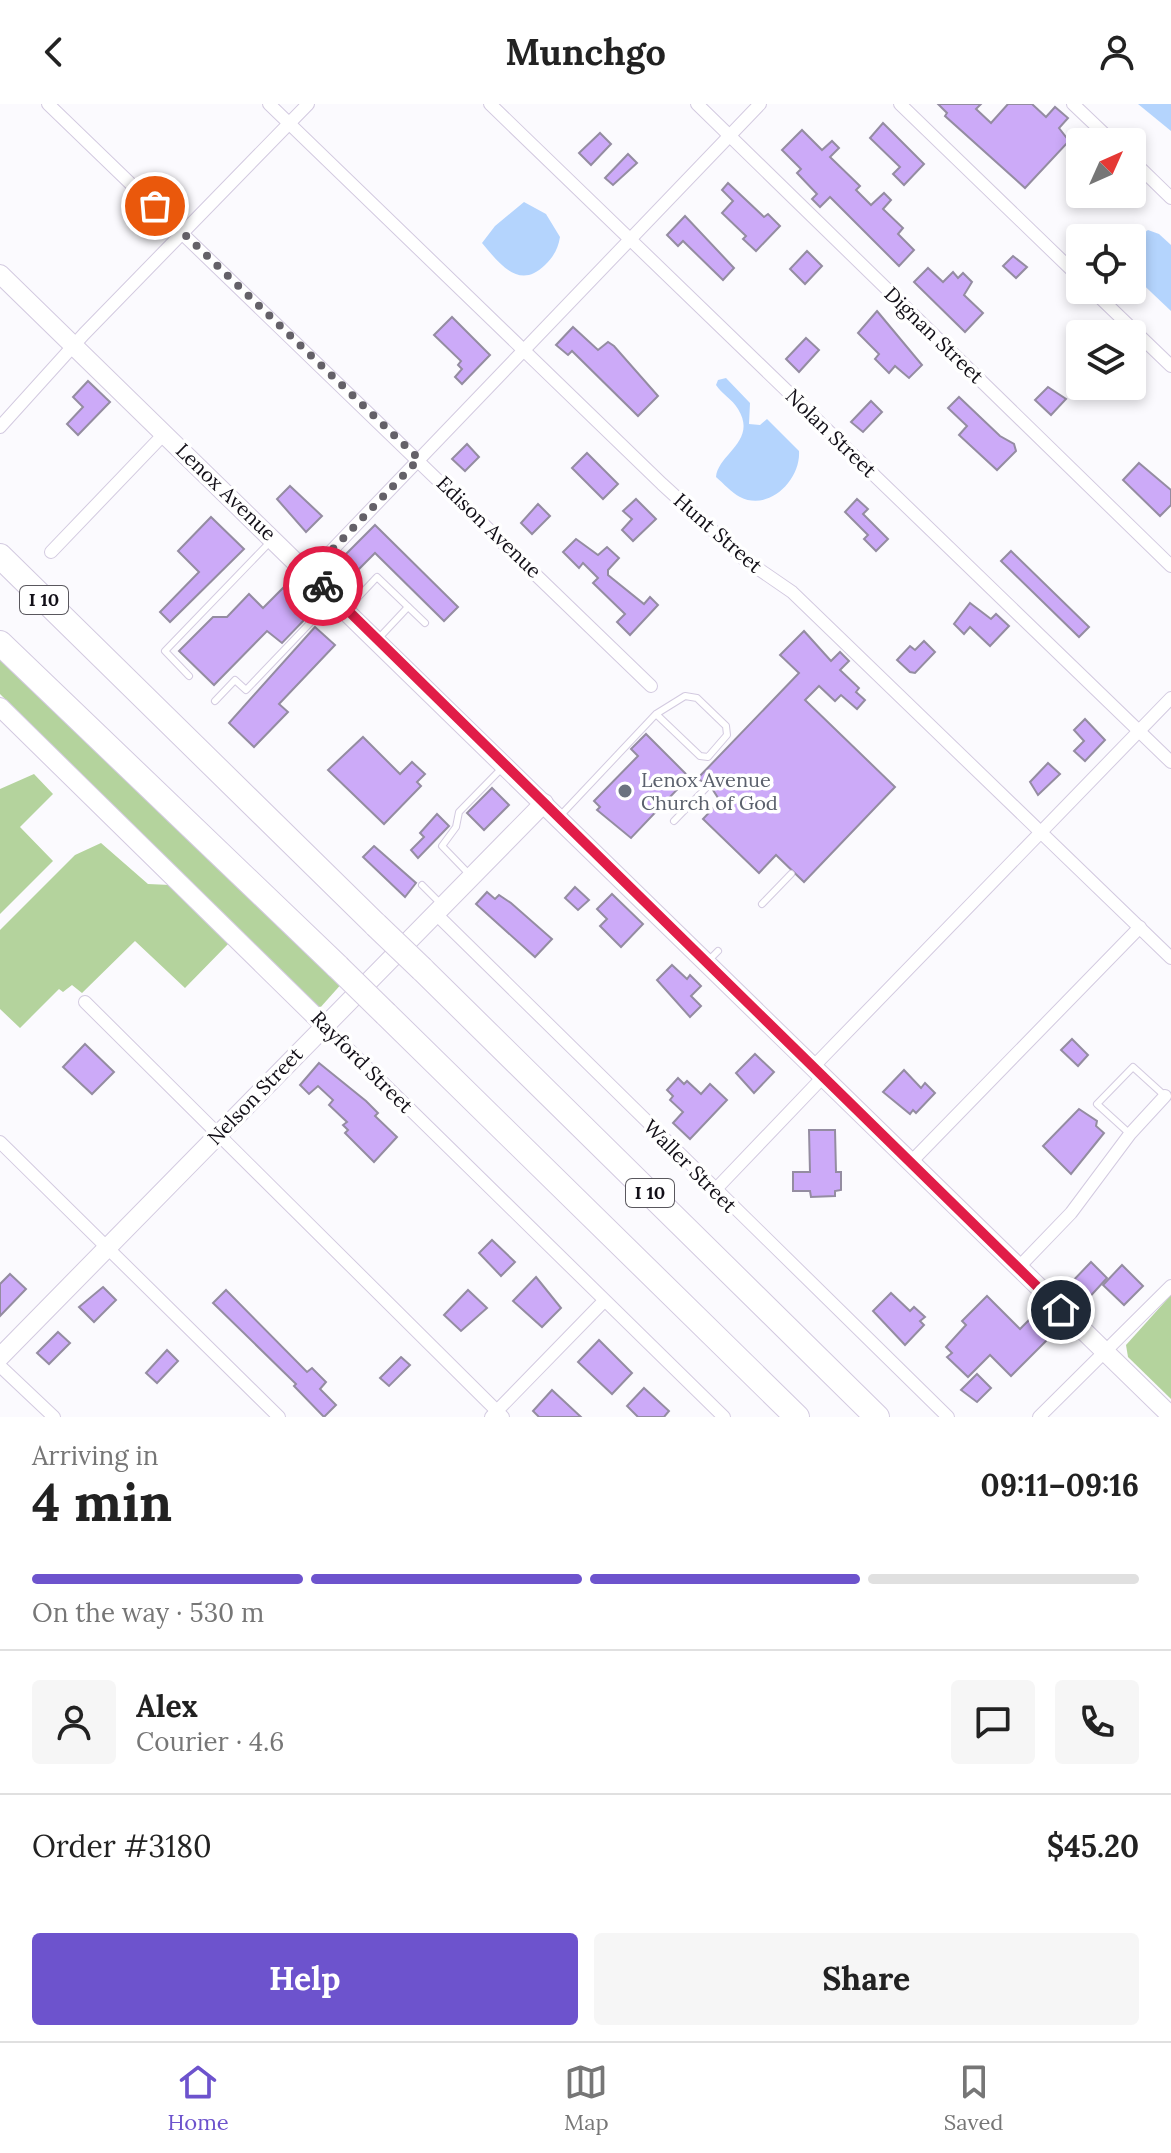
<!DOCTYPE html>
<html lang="en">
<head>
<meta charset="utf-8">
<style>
  :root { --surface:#fff; --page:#f6f6f6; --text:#222; --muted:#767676; --line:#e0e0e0; --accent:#6d53cd }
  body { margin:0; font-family:Lora,serif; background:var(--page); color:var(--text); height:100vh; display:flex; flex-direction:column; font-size:30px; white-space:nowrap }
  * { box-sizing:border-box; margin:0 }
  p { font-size:26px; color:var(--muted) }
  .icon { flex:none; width:44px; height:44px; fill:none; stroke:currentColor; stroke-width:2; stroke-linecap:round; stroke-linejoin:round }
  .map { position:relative; height:1313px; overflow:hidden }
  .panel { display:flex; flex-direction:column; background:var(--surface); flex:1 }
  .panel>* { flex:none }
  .needle { width:52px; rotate:45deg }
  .tools { position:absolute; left:1066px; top:24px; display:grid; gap:16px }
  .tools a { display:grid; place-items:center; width:80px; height:80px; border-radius:8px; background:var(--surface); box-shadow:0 4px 12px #0003; font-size:40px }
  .pin { position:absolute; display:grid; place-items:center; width:68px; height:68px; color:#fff; margin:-34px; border:4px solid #fff; border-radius:50%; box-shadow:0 2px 8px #0007 }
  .courier { position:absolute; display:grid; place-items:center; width:80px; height:80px; margin:-40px; border:6px solid #e11d48; border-radius:50%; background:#fff; color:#222; box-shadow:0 2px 10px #0007 }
  .headline em { font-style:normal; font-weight:700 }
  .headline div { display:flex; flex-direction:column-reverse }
  .headline { display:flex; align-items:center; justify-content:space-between; height:136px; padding:0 32px }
  h1 { font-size:52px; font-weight:700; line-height:60px }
  .bar { display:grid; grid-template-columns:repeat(4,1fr); gap:12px 8px; align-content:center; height:96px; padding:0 32px }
  .bar i { height:10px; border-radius:6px; background:var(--line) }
  .bar .on { background:var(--accent) }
  .bar p { grid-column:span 4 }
  .line { display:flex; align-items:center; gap:20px; padding:0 32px; border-top:2px solid var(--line) }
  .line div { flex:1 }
  .round { display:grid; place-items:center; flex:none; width:84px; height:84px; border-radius:8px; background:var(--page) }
  .action { display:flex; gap:16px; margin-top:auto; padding:16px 32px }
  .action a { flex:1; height:92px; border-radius:8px; background:var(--accent); color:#fff; font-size:32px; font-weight:700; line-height:92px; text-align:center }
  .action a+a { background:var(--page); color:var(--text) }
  header { display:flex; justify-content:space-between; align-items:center; height:104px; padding:0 32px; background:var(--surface); font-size:36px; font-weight:700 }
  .dock { display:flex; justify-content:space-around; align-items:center; height:112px; border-top:2px solid var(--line); background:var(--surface); font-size:22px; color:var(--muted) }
  .dock a { display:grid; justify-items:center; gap:4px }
  .dock .on { color:var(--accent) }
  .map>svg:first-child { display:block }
  .green { fill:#b4d39d }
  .water { fill:#b4d4fd }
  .building { fill:#ccaaf8; stroke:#948ca1; stroke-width:2 }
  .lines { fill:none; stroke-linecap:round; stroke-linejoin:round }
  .lane-casing { stroke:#d3cae0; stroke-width:8 }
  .street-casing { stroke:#d3cae0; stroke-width:14 }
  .secondary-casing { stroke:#d3cae0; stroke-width:20 }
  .highway-casing { stroke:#d3cae0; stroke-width:26 }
  .lane { stroke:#fff; stroke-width:6 }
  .street { stroke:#fff; stroke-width:12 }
  .secondary { stroke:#fff; stroke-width:18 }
  .highway { stroke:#fff; stroke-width:24 }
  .highway-bridge-casing { stroke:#d3cae0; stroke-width:26; stroke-linecap:butt }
  .highway-bridge { stroke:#fff; stroke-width:24 }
  .done { stroke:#646168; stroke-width:8; stroke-dasharray:0 14.4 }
  .route { stroke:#e11d48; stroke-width:10 }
  .worship-dot { fill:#6b7280; stroke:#fff; stroke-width:3 }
  .labels { text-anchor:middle; stroke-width:7; stroke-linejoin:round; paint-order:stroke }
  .shield { fill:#fff; stroke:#59575d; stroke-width:2 }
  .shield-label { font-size:18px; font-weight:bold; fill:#120f17 }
  .street-label { font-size:20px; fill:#120f17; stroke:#fff }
  .worship-label { font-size:20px; fill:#5b616d; stroke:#fff; text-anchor:start }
</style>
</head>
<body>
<header><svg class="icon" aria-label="back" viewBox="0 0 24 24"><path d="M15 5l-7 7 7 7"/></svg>Munchgo<svg class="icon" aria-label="person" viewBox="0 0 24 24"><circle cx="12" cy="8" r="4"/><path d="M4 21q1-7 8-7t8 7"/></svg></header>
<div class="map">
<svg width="1171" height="1313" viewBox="0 0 1171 1313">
  <rect width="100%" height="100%" fill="#fbfafe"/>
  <!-- green -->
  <g class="green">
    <polygon points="0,550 344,877 319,905 0,590"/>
    <polygon points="34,670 53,690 20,723 53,757 0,810 0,685"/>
    <polygon points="101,739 148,780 170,781 230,838 185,884 135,837 82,889 72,881 63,888 59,885 20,924 0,905 0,826 75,751"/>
    <polygon points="1171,1191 1171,1295 1128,1253 1126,1241"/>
  </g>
  <!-- water -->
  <g class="water">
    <polygon points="1138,0 1171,0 1171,27"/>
    <path d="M524 98 546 110 560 133C558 145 554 152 545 161 519 187 499 159 482 139L495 122Z"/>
    <polygon points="1148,126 1159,130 1171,141 1171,207 1132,170 1132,137"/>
    <path d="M726 274 750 299 749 320 760 321 767 315 799 347C801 376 769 408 740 393 732 389 723 379 716 373 718 350 758 337 738 305 732 295 722 290 716 281L718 276Z"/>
  </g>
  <!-- building -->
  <g class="building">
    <polygon points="938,0 981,0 976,5 991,19 1008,0 1032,0 1046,13 1055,3 1068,14 1059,24 1069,37 1025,84 945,12 947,9"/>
    <polygon points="883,19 924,60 904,81 893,70 900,63 870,34"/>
    <polygon points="802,26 822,46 832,37 839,44 830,53 860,82 856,86 871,101 884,89 891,96 883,105 903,124 898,130 914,146 899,162 830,93 820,103 812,95 817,90 797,69 801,65 782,46"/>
    <polygon points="600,29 611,40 591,61 579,49"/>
    <polygon points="628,50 637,59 613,81 605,74"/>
    <polygon points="728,79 764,113 768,110 780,122 756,147 743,135 746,132 722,109 733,97 722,86"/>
    <polygon points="685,112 734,164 723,176 683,137 678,142 667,131"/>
    <polygon points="807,147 822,162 805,180 790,165"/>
    <polygon points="1013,152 1027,163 1016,174 1003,162"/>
    <polygon points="928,164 943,178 953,168 958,174 963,169 972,178 964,191 983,209 965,228 914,178"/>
    <polygon points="877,207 922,261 909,274 895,262 889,269 875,255 879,250 858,229"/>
    <polygon points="452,213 490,251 462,280 455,273 462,265 458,261 461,257 434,231"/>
    <polygon points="573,223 598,246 608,238 614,242 658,292 638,312 572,247 568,251 556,241"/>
    <polygon points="806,234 819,246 799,268 786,255"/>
    <polygon points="88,277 110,298 78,331 67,320 83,303 73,293"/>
    <polygon points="1048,283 1066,295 1051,311 1035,296"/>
    <polygon points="959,293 1000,332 1014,340 1016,347 997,366 959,331 967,322 948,304"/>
    <polygon points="871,297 882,308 863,328 851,318"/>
    <polygon points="467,340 479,353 465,367 452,355"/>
    <polygon points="587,349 618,380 603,395 572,364"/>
    <polygon points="1139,359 1171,386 1171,401 1160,412 1123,376"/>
    <polygon points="290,382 322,412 306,428 277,395"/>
    <polygon points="636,395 656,415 633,437 622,426 632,415 623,407"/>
    <polygon points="857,395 868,405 863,410 888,435 876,447 864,435 868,431 845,408"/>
    <polygon points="538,400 550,412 532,430 521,419"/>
    <polygon points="211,413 244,445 170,518 160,508 199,468 178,447"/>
    <polygon points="375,421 458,503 444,517 375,449 349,475 335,461"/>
    <polygon points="576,435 598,451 607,443 619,454 608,466 608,471 644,500 650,493 658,501 630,531 617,518 625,510 593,479 598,474 583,459 579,464 563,448"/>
    <polygon points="1011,447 1089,523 1079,533 1001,457"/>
    <polygon points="283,484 300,500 296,505 306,514 282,539 267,527 214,581 179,547 213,513 227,513 249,490 263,504"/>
    <polygon points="970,499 991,515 996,510 1009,522 990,542 970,523 964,530 954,520"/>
    <polygon points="315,523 335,541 279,600 288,608 254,643 229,619"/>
    <polygon points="804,527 831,557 840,548 849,557 840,566 859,584 856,588 865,596 857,605 841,591 835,597 819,582 805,596 895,683 804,778 776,751 759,769 703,715 720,697 709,680 697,675 799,569 780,551"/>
    <polygon points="924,537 935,548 915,569 910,568 897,556 910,542 915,546"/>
    <polygon points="1085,615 1105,636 1085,657 1074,647 1084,637 1074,626"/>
    <polygon points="646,630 689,673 631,734 597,706 600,703 594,697 638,652 631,645"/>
    <polygon points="363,633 400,670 412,658 425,670 417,678 421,682 384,720 328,666"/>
    <polygon points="1048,659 1060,670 1038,691 1030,678"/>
    <polygon points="492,684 509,701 484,726 467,709"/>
    <polygon points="437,710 449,722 418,754 411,746 424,733 420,729"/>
    <polygon points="374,742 416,779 405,793 363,753"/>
    <polygon points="575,783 589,796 578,806 565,794"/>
    <polygon points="487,788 495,795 499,791 511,799 552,835 535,853 476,800"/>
    <polygon points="612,790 643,820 621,843 600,822 607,815 597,805"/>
    <polygon points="672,861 687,875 690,871 701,882 691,892 701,902 690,913 657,876"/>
    <polygon points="1072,935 1088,951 1078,962 1061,946"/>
    <polygon points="85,940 114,968 92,990 63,963"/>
    <polygon points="755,950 774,968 754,989 736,969"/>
    <polygon points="319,959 366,997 378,1009 375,1012 397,1033 374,1058 345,1029 348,1026 343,1021 347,1018 329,1001 333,996 318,982 309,990 300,981"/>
    <polygon points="904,966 921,984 925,979 935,989 916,1009 913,1006 910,1010 883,988"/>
    <polygon points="678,974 684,980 687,977 701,990 710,980 727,996 690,1035 673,1019 683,1008 670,996 673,992 667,986"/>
    <polygon points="1079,1005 1097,1017 1096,1022 1104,1029 1071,1070 1043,1042"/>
    <polygon points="809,1026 835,1026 836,1068 841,1068 841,1086 835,1087 835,1092 811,1093 810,1087 793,1087 793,1068 810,1068"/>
    <polygon points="492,1136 515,1158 501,1172 479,1149"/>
    <polygon points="1091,1158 1107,1174 1085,1198 1068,1182"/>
    <polygon points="1122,1161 1143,1182 1124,1201 1103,1181"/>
    <polygon points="10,1170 26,1185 0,1212 0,1180"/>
    <polygon points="536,1173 561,1204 542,1223 513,1197"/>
    <polygon points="103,1183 116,1196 94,1218 79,1203"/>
    <polygon points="226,1186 307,1268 312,1264 326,1278 320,1285 336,1301 324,1313 294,1282 296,1280 213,1199"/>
    <polygon points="468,1186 487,1204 461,1227 444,1211"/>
    <polygon points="891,1189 910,1207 914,1203 925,1213 920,1217 924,1221 905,1241 873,1207"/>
    <polygon points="987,1192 1020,1225 1038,1207 1057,1226 1011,1272 990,1251 968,1273 947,1253 952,1249 946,1243 966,1221 962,1217"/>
    <polygon points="58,1228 70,1239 49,1260 37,1249"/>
    <polygon points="599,1236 632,1269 612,1290 578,1258"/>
    <polygon points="167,1246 178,1257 157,1279 146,1269"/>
    <polygon points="401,1253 410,1261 389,1282 380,1274"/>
    <polygon points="977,1270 991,1284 977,1298 961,1286"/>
    <polygon points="644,1284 669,1307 664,1313 638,1313 627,1302"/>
    <polygon points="552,1286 581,1313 539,1313 533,1307"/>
  </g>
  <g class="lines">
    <!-- lane casing -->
    <g class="lane-casing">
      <g id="lane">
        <polyline points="347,505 377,473 425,519"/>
        <polyline points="378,535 408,503"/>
        <polyline points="189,572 165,547 271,437"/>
        <polyline points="215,597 235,576 246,586 332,496"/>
        <polyline points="559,713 656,610 685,592 697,594 726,622 727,631 708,653 700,652 656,610"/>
        <polyline points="674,717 705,685"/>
        <polyline points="469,770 442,742 456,723 459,708 502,664"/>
        <polyline points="422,781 440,799"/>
        <polyline points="762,800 791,770"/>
        <polyline points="707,858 718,847"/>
        <polyline points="1130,1030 1097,1000 1133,963 1165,992"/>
      </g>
    </g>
    <!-- street casing -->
    <g class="street-casing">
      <g id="street">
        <polyline points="48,0 651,582"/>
        <polyline points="269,0 662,380 744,455 792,488 1171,854"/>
        <polyline points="490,0 1171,658"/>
        <polyline points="697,0 1171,462"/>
        <polyline points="900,0 1080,174"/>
        <polyline points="1073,0 1113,38"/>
        <polyline points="1132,56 1171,94"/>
        <polyline points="1092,186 1171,262"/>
        <polyline points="0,323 84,230 308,0"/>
        <polyline points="51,448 165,329"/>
        <polyline points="310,469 760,0"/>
        <polyline points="435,809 948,1313"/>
        <polyline points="85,898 503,1313"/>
        <polyline points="324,921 724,1313"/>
        <polyline points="814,962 1171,594"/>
        <polyline points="0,1038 279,1313"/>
        <polyline points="911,1058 1140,823"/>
        <polyline points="715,1086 824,972"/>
        <polyline points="1018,1164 1071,1109 1130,1030 1165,992"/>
        <polyline points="0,1262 54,1313"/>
        <polyline points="491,1313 604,1197"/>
        <polyline points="1039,1313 1171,1182"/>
      </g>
    </g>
    <!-- secondary casing -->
    <g class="secondary-casing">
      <g id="secondary">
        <polyline points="0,170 1171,1312"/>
        <polyline points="0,603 324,921"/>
        <polyline points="0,1253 544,699"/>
      </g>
    </g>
    <!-- highway casing -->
    <g class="highway-casing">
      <g id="highway">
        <polyline points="0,452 376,821"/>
        <polyline points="0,539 338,863"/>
        <polyline points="422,865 877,1313"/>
        <polyline points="386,910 797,1313"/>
      </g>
    </g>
    <!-- lane -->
    <use href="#lane" class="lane"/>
    <!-- street -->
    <use href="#street" class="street"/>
    <!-- secondary -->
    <use href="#secondary" class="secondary"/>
    <!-- highway -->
    <use href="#highway" class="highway"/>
    <!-- highway-bridge casing -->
    <g class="highway-bridge-casing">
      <g id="highway-bridge">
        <polyline points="376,821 422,865"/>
        <polyline points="338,863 386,910"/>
      </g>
    </g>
    <!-- highway-bridge -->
    <use href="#highway-bridge" class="highway-bridge"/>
  </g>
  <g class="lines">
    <!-- done -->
    <polyline class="done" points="155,102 419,355 310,469 323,482"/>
    <!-- route -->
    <polyline class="route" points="323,482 1061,1206"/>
  </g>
  <!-- markers -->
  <circle class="worship-dot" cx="625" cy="687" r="8"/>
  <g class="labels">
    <!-- shield labels -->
    <g class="shield">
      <rect x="20" y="482" width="48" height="28" rx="6"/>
      <rect x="626" y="1075" width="48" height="28" rx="6"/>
    </g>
    <g class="shield-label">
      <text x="44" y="502">I 10</text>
      <text x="650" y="1095">I 10</text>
    </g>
    <!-- street labels -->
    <g class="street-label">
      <text transform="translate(934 231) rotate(44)" y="7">Dignan Street</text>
      <text transform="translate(831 329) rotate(44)" y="7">Nolan Street</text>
      <text transform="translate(226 388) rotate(44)" y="7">Lenox Avenue</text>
      <text transform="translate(489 423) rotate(44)" y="7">Edison Avenue</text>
      <text transform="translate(718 429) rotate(41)" y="7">Hunt Street</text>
      <text transform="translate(362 958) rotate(45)" y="7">Rayford Street</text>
      <text transform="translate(255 992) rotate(-46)" y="7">Nelson Street</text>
      <text transform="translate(690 1062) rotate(45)" y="7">Waller Street</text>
    </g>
    <!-- worship labels -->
    <g class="worship-label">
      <text x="641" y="683">Lenox Avenue<tspan x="641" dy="23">Church of God</tspan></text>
    </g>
  </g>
</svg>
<div class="tools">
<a><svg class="needle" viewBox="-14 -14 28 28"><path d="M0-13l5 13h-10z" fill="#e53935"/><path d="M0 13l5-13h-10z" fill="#767676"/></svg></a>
<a><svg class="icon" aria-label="locate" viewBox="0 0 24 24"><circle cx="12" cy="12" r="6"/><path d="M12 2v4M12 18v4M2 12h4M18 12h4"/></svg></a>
<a><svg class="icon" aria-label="layers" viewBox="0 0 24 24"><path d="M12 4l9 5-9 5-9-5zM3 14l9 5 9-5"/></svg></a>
</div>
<div class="pin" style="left:155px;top:102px;background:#ea580c"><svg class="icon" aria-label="bag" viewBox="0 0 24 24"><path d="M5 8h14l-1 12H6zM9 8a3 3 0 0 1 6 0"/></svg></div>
<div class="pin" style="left:1061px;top:1206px;background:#1f2937"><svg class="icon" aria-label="home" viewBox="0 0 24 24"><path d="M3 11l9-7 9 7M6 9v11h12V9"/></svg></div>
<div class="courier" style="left:323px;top:482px"><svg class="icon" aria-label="bike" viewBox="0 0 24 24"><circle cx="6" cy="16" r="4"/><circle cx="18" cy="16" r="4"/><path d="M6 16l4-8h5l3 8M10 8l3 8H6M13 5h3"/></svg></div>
</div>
<section class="panel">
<div class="headline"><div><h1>4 min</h1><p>Arriving in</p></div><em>09:11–09:16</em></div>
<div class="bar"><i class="on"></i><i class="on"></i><i class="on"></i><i></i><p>On the way · 530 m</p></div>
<div class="line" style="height:144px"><a class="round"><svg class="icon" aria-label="person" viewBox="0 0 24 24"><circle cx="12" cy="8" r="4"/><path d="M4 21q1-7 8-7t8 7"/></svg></a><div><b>Alex</b><p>Courier · 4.6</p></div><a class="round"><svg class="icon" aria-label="chat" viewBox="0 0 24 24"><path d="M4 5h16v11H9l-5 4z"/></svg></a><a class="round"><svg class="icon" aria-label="phone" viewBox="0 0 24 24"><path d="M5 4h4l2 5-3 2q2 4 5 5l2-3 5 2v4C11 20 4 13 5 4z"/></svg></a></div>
<div class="line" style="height:104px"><div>Order #3180</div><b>$45.20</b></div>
<div class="action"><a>Help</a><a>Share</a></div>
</section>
<nav class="dock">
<a class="on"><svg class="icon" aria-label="home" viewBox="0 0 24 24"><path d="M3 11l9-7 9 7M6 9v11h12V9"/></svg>Home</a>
<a><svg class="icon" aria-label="map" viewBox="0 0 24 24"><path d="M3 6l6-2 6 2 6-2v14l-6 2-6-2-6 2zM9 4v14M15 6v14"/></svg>Map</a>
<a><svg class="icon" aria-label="saved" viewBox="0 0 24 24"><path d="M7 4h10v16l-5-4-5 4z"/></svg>Saved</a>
</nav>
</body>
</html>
